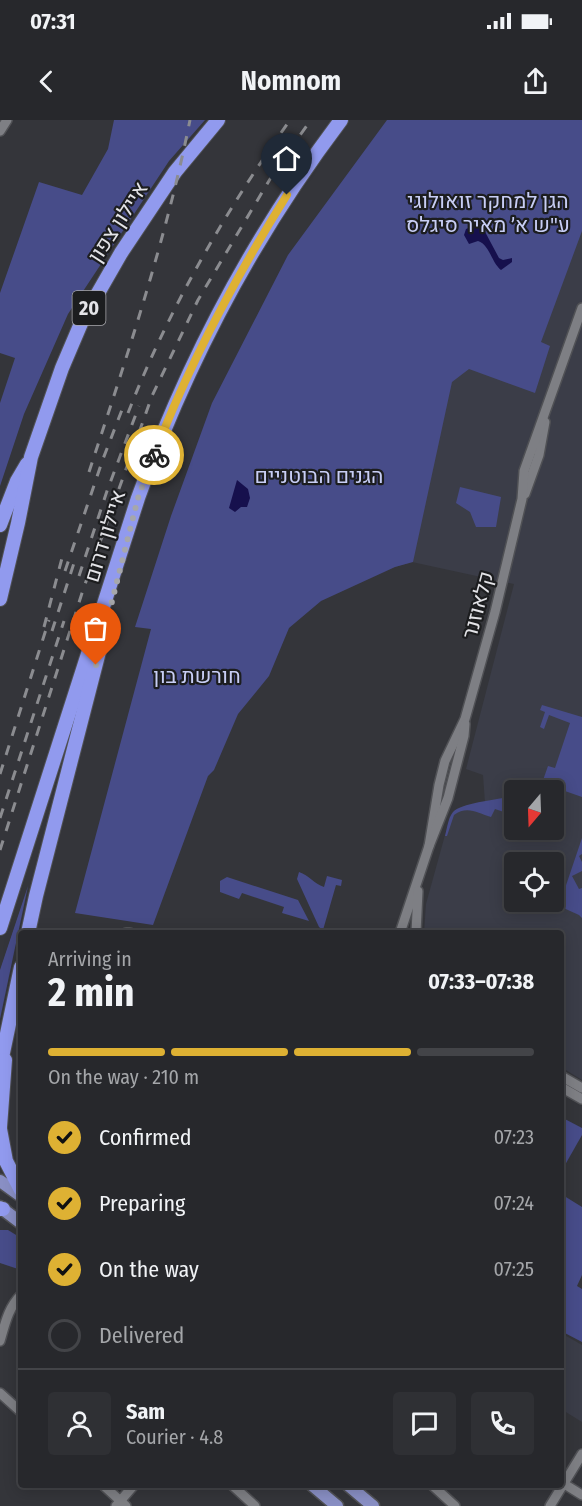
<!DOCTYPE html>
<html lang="en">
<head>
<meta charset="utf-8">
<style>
  :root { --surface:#27282c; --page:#2f3034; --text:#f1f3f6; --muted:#a4a6a9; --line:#434448; --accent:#deb133 }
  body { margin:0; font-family:"Fira Sans Condensed",Heebo,sans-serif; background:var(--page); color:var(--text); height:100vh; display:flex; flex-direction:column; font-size:22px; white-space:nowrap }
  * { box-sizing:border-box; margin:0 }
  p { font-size:20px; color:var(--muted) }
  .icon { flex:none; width:33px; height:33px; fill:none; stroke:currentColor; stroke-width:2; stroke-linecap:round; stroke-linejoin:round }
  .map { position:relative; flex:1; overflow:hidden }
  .details { position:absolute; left:18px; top:810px; width:546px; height:558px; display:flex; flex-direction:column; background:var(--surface); border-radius:6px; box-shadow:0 3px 15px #0003,0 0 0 2px var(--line) }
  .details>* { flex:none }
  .needle { width:39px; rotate:199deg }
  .buttons { position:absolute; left:504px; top:660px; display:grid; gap:12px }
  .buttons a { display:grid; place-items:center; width:60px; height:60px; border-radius:6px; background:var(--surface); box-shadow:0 3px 15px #0003,0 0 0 2px var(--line); font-size:30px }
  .pin { position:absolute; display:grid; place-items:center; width:51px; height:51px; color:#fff; margin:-62px -26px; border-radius:50% 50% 50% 0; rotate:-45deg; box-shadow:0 0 6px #0007 }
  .pin .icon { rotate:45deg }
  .courier { position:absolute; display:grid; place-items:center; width:60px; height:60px; margin:-30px; border:4px solid #deb133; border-radius:50%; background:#fff; color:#222; box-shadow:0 2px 8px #0007 }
  .head em { font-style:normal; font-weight:700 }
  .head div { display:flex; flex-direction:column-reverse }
  .head { display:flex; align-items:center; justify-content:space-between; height:102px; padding:0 30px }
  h1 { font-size:39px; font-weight:700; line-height:45px }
  .bar { display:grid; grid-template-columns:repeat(4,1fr); gap:9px 6px; align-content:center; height:72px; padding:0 30px }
  .bar i { height:8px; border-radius:4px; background:var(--line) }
  .bar .current { background:var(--accent) }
  .bar p { grid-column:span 4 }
  .line { display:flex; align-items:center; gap:15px; padding:0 30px; border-top:2px solid var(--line) }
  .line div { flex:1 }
  .round { display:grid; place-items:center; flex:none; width:63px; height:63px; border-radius:6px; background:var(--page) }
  ol { padding:0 30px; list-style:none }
  li { display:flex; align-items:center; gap:18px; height:66px }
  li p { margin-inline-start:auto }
  li .icon { padding:6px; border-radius:50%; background:var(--accent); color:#111; stroke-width:4 }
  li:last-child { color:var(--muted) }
  li i { width:33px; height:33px; border:3px solid var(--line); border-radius:50% }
  .status { display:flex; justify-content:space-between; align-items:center; height:42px; padding:0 30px; background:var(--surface); direction:ltr }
  .status svg { height:16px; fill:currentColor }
  header { display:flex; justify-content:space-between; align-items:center; height:78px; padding:0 30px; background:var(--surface); font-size:27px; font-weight:700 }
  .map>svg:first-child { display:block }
  .built { fill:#3b3d48; fill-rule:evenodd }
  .green { fill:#474c89 }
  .water { fill:#16104d }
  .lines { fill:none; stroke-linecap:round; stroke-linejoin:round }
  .minor-casing { stroke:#505155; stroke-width:12 }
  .major-casing { stroke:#505155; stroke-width:15 }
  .highway-casing { stroke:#505155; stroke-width:16 }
  .minor { stroke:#7e7f84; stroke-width:9 }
  .major { stroke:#898fc4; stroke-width:12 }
  .highway { stroke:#919aee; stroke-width:14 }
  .rail { stroke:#8b8c90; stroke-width:3; stroke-dasharray:10 10; stroke-linecap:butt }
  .done { stroke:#a6a7ab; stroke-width:6; stroke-dasharray:0 10.8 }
  .route { stroke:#deb133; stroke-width:8 }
  .labels { text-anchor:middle; stroke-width:4.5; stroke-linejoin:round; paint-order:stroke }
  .shield { fill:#1c1d1f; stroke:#a8a8ac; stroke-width:1.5 }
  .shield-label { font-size:20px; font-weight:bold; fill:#e4e4e8 }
  .park-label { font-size:21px; fill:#c8cef5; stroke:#1c1d1f }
  .street-label { font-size:21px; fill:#e4e4e8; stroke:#1c1d1f }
</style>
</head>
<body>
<div class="status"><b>07:31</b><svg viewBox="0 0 49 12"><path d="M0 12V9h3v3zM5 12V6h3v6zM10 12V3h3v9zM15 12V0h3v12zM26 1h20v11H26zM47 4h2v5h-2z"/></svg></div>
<header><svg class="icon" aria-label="back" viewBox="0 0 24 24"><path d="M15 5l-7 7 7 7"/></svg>Nomnom<svg class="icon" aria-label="share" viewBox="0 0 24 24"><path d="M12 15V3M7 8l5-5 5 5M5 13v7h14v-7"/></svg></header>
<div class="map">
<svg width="582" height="1386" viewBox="0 0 582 1386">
  <rect width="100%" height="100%" fill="#34353a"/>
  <!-- built -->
  <g class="built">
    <path d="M582 0V960L561 947V813H424L426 784 450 697 457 690 485 683 483 655 466 649 514 464 412 442 395 447 172 433ZM514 670H554V710H514ZM514 742H554V782H514Z"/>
    <polygon points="561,1213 582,1225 582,1302 561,1289"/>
  </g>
  <!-- green -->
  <g class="green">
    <polygon points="114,0 205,0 169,41 68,194 24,294 0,366 0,283 15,238 0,233 0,173 39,62 82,75 108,29"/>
    <polygon points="387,0 582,0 582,111 541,222 550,226 535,273 469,249 452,262 413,442 395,447 321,481 289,508 269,556 238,594 214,650 208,656 153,805 75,793 151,509 135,507 171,396 212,283 288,135"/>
    <polygon points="460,367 501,377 496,407 476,407 470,392 456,383"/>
    <polygon points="542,585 582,597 582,677 542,663 548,646 555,648 570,603 549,595 544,609 540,607 545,592 540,590"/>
    <path d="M514 676V705L510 704 513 695 495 689 491 697C478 693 467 685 454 695L447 716H445C447 709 448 698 453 692 461 683 502 679 514 676Z"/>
    <polygon points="582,718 582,734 579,736 582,742 582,751 572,756 579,769 582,768 582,798 579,795 559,786"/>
    <path d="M299 752C309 755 314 764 324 767L327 756 342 760 341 766 336 765 323 810 319 807 297 759Z"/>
    <polygon points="227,757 298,780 309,801 282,793 284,787 242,773 239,779 220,772 220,761"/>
    <polygon points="28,766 0,899 0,850"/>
    <polygon points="561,997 582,1008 582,1015 561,1052"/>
    <polygon points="561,1074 582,1087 582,1155 577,1166 582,1169 582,1222 561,1211"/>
    <polygon points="0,1110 8,1110 21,1118 21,1150 0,1143"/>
  </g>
  <!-- water -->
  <g class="water">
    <path d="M471 107 483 108 499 138 503 140 512 138V142L501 150C491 142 490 125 478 121L469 124 464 115 466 109Z"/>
    <polygon points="237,360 248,369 250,378 247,387 241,387 235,392 229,388"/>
  </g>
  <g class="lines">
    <!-- minor casing -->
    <g class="minor-casing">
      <g id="minor">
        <polyline points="0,11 7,0"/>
        <polyline points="525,374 539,335 545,302"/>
        <polyline points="429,726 439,665 445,641 465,599 495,492 522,379 524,351 582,188"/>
        <polyline points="126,813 130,813"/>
        <polyline points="400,813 429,726 448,678 464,616 465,604"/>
        <polyline points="416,813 418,771"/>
        <polyline points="561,956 582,968"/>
        <polyline points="561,967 582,979"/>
        <path d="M0 1221C5 1204 8 1188 21 1175"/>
        <polyline points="0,1273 21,1292"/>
        <polyline points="561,1362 582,1375"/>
        <polyline points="103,1365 126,1386"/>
        <polyline points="232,1365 255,1386"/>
        <polyline points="432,1365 455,1386"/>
        <polyline points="116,1386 134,1365"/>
        <polyline points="550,1386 582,1334"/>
      </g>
    </g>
    <!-- major casing -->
    <g class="major-casing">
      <g id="major">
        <polyline points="0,1061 21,1076"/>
        <polyline points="0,1087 21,1103"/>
        <polyline points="312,1365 337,1386"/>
        <polyline points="348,1365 373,1386"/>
      </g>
    </g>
    <!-- highway casing -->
    <g class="highway-casing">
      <g id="highway">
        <polyline points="0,405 17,361 27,344"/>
        <polyline points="0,479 18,403 31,337 62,248 82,201 121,133 175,52 218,0"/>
        <path d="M0 808 138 378C187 242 254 115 341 0"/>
        <polyline points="28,813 36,776 101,524"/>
        <polyline points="0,947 21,847"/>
        <polyline points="0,1007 5,940"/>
        <polyline points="0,1009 6,1041 21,1070"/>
        <polyline points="0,1089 3,1089"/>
      </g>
    </g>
    <!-- minor -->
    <use href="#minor" class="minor"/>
    <!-- major -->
    <use href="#major" class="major"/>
    <!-- highway -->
    <use href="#highway" class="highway"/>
    <!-- rail -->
    <g class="rail">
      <path d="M128 293C169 188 225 92 290 0"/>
      <path d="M89 352C127 236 166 120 190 0"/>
      <polyline points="65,451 103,339 125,282"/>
      <polyline points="79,456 107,371 139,286"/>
      <polyline points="44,507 62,438"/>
      <polyline points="52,511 74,443"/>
      <polyline points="0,654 49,500"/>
      <polyline points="0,698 64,501"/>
      <polyline points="0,730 83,470 152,276 198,180 279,44 311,0"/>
    </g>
  </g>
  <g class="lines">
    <!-- done -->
    <polyline class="done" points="96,545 138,378 154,335"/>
    <!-- route -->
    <path class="route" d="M154 335C189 244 235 158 287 75"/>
  </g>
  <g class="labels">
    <!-- shield labels -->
    <rect class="shield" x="72.5" y="171" width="33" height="34" rx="4.5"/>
    <g class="shield-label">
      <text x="89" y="195">20</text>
    </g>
    <!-- park labels -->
    <g class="park-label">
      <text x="488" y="88">הגן למחקר זואולוגי<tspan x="488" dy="24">ע"ש א׳ מאיר סיגלס</tspan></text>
      <text x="319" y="363">הגנים הבוטניים</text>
      <text x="197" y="563">חורשת בון</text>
    </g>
    <!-- street labels -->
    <g class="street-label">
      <text transform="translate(118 102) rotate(-57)" y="7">איילון צפון</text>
      <text transform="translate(105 416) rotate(-73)" y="7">איילון דרום</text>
      <text transform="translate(478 485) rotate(-75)" y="7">קלאוזנר</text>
    </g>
  </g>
</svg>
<div class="buttons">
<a><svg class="needle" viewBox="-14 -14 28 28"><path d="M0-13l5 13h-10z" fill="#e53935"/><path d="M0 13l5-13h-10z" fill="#a4a6a9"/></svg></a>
<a><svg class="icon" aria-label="locate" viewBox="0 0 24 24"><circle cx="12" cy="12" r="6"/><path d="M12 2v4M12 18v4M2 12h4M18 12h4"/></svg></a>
</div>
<div class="pin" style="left:96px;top:545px;background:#ea580c"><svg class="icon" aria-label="bag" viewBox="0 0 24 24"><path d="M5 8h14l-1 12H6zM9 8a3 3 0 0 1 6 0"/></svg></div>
<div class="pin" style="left:287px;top:75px;background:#1f2937"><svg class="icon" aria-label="home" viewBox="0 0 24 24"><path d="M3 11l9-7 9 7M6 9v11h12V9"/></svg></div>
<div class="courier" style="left:154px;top:335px"><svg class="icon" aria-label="bike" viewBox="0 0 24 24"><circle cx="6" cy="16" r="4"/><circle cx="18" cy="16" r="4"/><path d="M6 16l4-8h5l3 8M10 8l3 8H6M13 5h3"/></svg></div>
<section class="details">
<div class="head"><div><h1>2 min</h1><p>Arriving in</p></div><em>07:33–07:38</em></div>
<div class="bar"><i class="current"></i><i class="current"></i><i class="current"></i><i></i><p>On the way · 210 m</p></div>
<ol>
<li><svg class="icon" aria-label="check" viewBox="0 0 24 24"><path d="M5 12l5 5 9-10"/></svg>Confirmed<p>07:23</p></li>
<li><svg class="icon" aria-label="check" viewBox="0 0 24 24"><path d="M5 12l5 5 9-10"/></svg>Preparing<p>07:24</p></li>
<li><svg class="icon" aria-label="check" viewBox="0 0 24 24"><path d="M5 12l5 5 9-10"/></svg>On the way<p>07:25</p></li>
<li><i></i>Delivered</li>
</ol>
<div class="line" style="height:108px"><a class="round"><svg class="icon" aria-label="person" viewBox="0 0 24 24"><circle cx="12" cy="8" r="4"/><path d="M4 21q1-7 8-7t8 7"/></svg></a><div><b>Sam</b><p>Courier · 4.8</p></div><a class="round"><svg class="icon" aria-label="chat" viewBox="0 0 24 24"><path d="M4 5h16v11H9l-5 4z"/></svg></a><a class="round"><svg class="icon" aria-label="phone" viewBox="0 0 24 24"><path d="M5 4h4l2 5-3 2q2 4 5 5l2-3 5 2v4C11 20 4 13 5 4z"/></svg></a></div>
</section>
</div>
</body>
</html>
